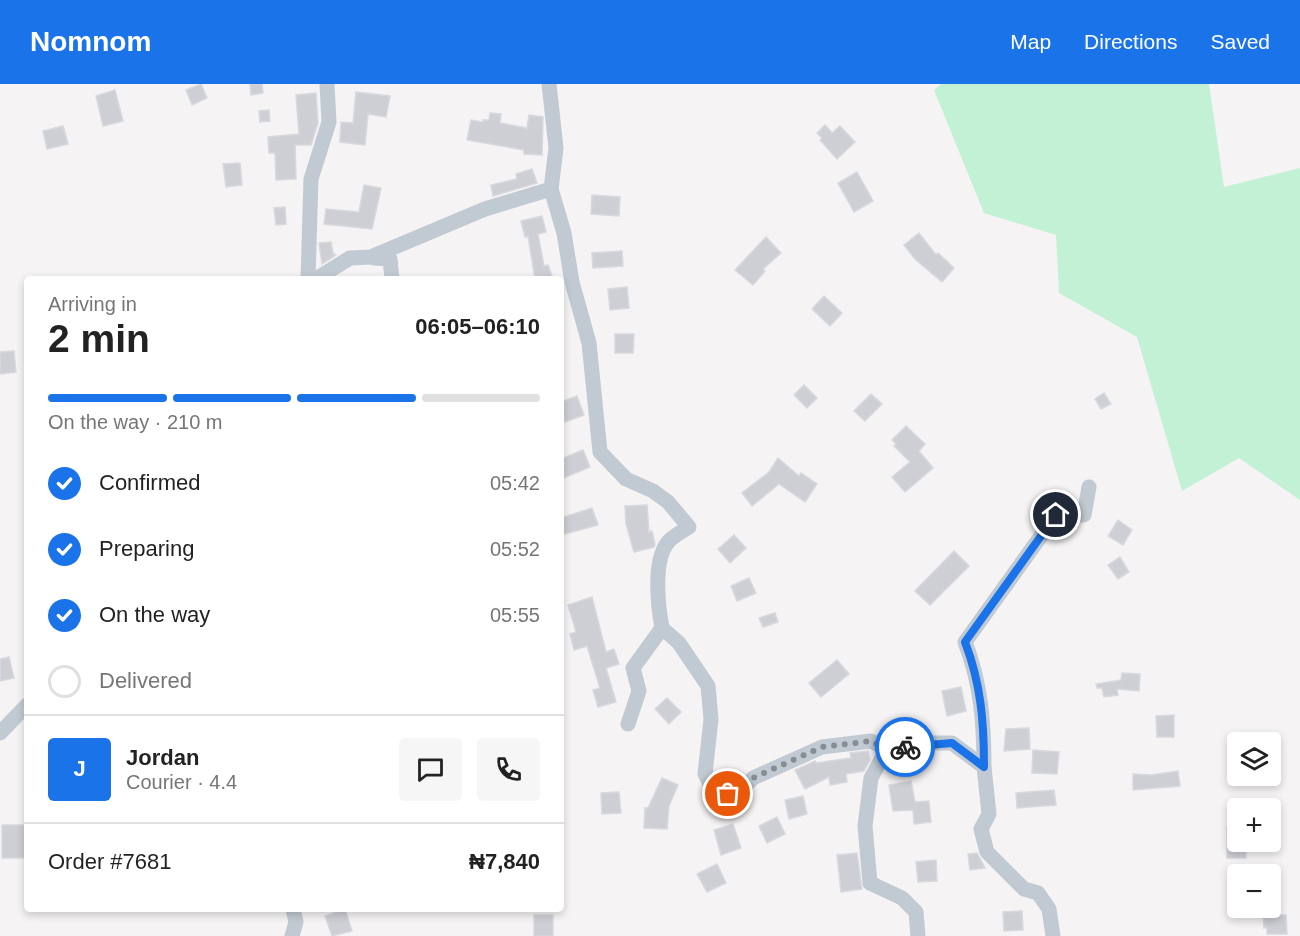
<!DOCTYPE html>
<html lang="en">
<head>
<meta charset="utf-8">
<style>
  :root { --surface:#fff; --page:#f6f6f6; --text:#222; --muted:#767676; --line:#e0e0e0; --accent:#1a73e8 }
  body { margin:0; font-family:Helvetica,sans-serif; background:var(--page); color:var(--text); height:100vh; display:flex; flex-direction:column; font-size:22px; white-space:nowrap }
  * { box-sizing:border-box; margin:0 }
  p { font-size:20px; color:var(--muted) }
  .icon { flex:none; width:33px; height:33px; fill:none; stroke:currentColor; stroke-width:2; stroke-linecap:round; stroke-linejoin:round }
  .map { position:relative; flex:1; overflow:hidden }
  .sheet { position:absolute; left:24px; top:192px; width:540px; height:636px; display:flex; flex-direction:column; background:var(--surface); border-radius:6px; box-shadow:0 3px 9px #0003 }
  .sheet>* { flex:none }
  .fabs { position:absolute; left:1227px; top:648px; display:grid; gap:12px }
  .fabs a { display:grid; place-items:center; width:54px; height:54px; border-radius:6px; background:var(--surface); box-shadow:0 3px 9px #0003; font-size:30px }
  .pin { position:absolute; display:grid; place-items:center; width:51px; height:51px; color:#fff; margin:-26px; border:3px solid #fff; border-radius:50%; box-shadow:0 2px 6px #0007 }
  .courier { position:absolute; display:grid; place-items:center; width:60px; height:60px; margin:-30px; border:4px solid #1a73e8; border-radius:50%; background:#fff; color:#222; box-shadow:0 2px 8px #0007 }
  .overview em { font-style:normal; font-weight:700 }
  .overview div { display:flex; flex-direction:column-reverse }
  .overview { display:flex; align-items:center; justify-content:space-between; height:102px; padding:0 24px }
  h1 { font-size:39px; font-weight:700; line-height:45px }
  .bar { display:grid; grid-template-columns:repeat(4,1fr); gap:9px 6px; align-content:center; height:72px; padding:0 24px }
  .bar i { height:8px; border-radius:4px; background:var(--line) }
  .bar .active { background:var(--accent) }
  .bar p { grid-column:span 4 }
  .line { display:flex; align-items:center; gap:15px; padding:0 24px; border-top:2px solid var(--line) }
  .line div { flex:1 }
  .round { display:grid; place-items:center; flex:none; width:63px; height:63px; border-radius:6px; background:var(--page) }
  ol { padding:0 24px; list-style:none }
  li { display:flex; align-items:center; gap:18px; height:66px }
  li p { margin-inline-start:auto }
  li .icon { padding:6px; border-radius:50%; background:var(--accent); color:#fff; stroke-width:4 }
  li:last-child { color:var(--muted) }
  li i { width:33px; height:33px; border:3px solid var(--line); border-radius:50% }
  header { display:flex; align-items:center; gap:36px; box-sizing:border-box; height:84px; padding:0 30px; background:var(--accent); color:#fff }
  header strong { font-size:28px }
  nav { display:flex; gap:33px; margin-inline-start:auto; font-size:21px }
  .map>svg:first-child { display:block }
  .green { fill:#c3f1d5 }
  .building { fill:#cdcfd5; stroke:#d7d9de; stroke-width:1.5 }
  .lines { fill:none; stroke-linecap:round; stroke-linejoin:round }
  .minor { stroke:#c1cad2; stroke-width:15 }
  .done { stroke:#868d94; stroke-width:6; stroke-dasharray:0 10.8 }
  .route { stroke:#1a73e8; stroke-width:8 }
</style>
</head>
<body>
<header>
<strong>Nomnom</strong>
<nav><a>Map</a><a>Directions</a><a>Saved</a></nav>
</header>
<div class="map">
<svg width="1300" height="852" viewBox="0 0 1300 852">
  <rect width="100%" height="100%" fill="#f5f3f3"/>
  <!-- green -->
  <polygon class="green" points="941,0 1209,0 1224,103 1300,84 1300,416 1239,374 1182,407 1137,253 1059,209 1056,151 984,129 934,6"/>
  <!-- building -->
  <g class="building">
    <polygon points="201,0 207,14 192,21 186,6"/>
    <polygon points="250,0 262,0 263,9 251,11"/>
    <polygon points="115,6 123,37 103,42 96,12"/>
    <polygon points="356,8 390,12 386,33 368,30 365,61 340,58 341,38 353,39"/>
    <polygon points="316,9 318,39 311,61 295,61 296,95 276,96 275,69 269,69 268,53 299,50 296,11"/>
    <polygon points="269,26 270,37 260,38 259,27"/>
    <polygon points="490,29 501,30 500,39 527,44 529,31 543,33 542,71 524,70 524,66 467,56 471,36 483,38 483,36 489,36"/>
    <polygon points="825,41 832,49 840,42 855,58 837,75 820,56 822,54 817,49"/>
    <polygon points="63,42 68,60 47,65 43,47"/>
    <polygon points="240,79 242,101 226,103 223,80"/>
    <polygon points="532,85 537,99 493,112 491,101 517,95 516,90"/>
    <polygon points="857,88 873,117 854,128 838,99"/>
    <polygon points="364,101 381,104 372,145 324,140 326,125 359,128"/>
    <polygon points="592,111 620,113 619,132 591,130"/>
    <polygon points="285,123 286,140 276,141 274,124"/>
    <polygon points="542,132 546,148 538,150 544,182 548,181 553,195 535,195 528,152 525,153 521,137"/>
    <polygon points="919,149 936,171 938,169 954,184 942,198 915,175 904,161"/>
    <polygon points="766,153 781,169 763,185 765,187 753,201 735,186"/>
    <polygon points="331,158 333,169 336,171 322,180 319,159"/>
    <polygon points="622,167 623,182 593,184 592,169"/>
    <polygon points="627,203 629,224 610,226 608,205"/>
    <polygon points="824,212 842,229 830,242 812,225"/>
    <polygon points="615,250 634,250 633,269 615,269"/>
    <polygon points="14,267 16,288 0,290 0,268"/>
    <polygon points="804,301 817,314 807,324 794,311"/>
    <polygon points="1104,309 1111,320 1101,325 1095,315"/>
    <polygon points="871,310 882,320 865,337 854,327"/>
    <polygon points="577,312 584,331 565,338 561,318"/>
    <polygon points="906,342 925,360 919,367 933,384 905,408 892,393 910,378 894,362 896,360 892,356"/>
    <polygon points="583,366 590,383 561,395 561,375"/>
    <polygon points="778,374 799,392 801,389 817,400 805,418 779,400 752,422 742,409 769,388"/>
    <polygon points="647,421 649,448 652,447 655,460 654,463 634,468 626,440 625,422"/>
    <polygon points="592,424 598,441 561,451 561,434"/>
    <polygon points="1118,436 1132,446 1123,461 1108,452"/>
    <polygon points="734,451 746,464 730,479 718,465"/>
    <polygon points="954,467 969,482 930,521 915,507"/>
    <polygon points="1120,473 1129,488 1118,495 1108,481"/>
    <polygon points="749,494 756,509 737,517 731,502"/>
    <polygon points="592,513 606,568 614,565 619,580 606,584 616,618 598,623 593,606 600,604 587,562 574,566 570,550 576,548 568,521"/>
    <polygon points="775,529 778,538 763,543 759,534"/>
    <polygon points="9,573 14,594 0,597 0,575"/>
    <polygon points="837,576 849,590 821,613 809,599"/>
    <polygon points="1122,589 1140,590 1139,607 1117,605 1118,611 1104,613 1102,604 1097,604 1096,600 1121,596"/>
    <polygon points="961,603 966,627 947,632 942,607"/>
    <polygon points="667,614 681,628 669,640 655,625"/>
    <polygon points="1174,631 1174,653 1157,653 1156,632"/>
    <polygon points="1029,644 1030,665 1004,667 1006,645"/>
    <polygon points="1033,666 1059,668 1057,690 1032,689"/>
    <polygon points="868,667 870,676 864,687 846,690 847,698 830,701 829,693 805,705 795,686 815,677 816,679 851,674 850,669"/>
    <polygon points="1178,687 1180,702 1133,706 1133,690 1151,691"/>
    <polygon points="662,694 678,701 669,722 667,745 644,744 645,724 648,724"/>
    <polygon points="911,697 915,718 929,717 931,738 914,740 913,726 893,727 889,701"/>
    <polygon points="1054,706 1056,721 1017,724 1016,709"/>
    <polygon points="619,708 621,729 602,730 601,709"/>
    <polygon points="803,712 807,730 789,735 785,716"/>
    <polygon points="777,733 785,750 767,759 759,742"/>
    <polygon points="733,740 741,764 721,771 714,746"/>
    <polygon points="2,741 26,741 25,774 2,774"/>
    <polygon points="1227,743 1238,743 1238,758 1246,758 1246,774 1227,774"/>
    <polygon points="857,769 862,805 841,808 837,771"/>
    <polygon points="977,769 985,784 970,786 968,770"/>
    <polygon points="936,776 937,797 918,798 916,778"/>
    <polygon points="717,780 726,799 707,808 697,790"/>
    <polygon points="345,825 352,847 332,852 325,832"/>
    <polygon points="1022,827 1023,846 1004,847 1003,828"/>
    <rect x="534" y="831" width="19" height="21"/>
    <polygon points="1263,831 1286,831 1287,850 1267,850 1267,843 1264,844"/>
  </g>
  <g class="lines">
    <!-- minor -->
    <g class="minor">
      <path d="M549 0 556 64 551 105 564 149 572 198 589 259 600 368 626 395 653 407 668 418 689 443C683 447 675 451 670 456 652 473 658 522 662 544"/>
      <polyline points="374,174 390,175 392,195"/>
      <polyline points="308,195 311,95 329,38 327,0"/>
      <polyline points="316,195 350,174 371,173 485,125 551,105"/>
      <polyline points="628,640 639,607 633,584 662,544 679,559 708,602 711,635 705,690 716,712 741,707 753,694 822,663 871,657 887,665 926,659 952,659 984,683 989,730 981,745 987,768 1024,805 1038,809 1049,825 1053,852"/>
      <polyline points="0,649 27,621"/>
      <polyline points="887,665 871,694 865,742 870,799 902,814 916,828 918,852"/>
      <path d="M984 683C984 638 981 600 965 558L1056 431H1084L1089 403"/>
      <polyline points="292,852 296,838 293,825"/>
    </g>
  </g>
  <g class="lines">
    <!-- done -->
    <polyline class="done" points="728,710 741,707 753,694 822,663 871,657 887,665 905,663"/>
    <!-- route -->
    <path class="route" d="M905 663 952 659 984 683C984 638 981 600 965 558L1056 431"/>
  </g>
</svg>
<div class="fabs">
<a><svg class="icon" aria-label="layers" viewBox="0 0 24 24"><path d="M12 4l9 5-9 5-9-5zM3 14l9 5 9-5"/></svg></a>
<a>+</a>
<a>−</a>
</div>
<div class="pin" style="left:728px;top:710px;background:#ea580c"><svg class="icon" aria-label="bag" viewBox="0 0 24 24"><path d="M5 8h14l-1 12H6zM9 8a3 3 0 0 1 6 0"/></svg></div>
<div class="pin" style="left:1056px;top:431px;background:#1f2937"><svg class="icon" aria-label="home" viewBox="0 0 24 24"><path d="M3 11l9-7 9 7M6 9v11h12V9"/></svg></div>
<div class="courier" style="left:905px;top:663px"><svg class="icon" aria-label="bike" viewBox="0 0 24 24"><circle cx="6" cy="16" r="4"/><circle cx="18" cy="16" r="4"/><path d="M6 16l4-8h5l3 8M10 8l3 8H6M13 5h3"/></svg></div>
<section class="sheet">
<div class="overview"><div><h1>2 min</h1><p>Arriving in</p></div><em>06:05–06:10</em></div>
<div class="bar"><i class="active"></i><i class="active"></i><i class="active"></i><i></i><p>On the way · 210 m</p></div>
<ol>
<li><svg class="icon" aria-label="check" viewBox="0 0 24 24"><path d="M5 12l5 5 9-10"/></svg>Confirmed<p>05:42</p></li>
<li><svg class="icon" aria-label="check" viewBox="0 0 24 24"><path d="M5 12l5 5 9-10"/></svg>Preparing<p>05:52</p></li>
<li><svg class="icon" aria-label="check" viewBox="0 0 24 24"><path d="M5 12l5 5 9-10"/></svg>On the way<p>05:55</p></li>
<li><i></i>Delivered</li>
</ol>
<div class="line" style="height:108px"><b class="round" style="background:var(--accent);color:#fff">J</b><div><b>Jordan</b><p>Courier · 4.4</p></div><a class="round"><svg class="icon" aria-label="chat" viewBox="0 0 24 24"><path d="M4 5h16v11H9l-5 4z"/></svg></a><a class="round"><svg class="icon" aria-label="phone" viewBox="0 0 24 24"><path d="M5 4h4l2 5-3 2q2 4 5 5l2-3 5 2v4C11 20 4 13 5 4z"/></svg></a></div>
<div class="line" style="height:78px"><div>Order #7681</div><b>₦7,840</b></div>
</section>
</div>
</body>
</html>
